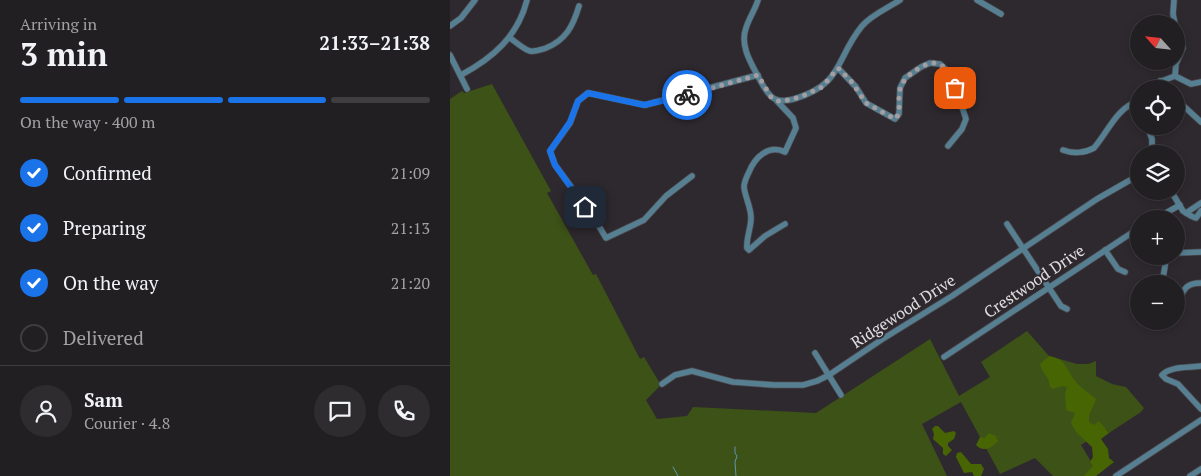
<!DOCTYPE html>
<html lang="en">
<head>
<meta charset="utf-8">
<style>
  :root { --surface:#221f22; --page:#2e2c2f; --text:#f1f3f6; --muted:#a2a2a5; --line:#3f3d40; --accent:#1a73e8 }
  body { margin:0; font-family:"PT Serif",serif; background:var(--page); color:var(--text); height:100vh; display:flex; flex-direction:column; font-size:19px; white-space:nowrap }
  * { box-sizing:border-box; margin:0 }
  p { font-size:16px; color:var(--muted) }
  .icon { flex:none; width:28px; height:28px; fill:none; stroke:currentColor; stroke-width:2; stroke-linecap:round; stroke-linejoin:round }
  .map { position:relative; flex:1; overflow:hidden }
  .panel { display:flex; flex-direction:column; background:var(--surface); width:450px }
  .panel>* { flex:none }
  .needle { width:32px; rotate:297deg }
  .buttons { position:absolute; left:680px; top:15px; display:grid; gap:10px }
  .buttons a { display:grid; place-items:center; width:55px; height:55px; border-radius:50%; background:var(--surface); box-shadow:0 2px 8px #0003,0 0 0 1px var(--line); font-size:25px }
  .pin { position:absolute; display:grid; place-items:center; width:42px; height:42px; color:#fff; margin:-21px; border-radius:10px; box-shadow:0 2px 8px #0006 }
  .courier { position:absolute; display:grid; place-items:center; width:50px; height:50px; margin:-25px; border:4px solid #1a73e8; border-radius:50%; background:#fff; color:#222; box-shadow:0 1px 6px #0007 }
  .overview em { font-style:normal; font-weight:700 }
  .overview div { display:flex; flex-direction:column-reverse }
  .overview { display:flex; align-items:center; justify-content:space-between; height:85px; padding:0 20px }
  h1 { font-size:32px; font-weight:700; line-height:38px }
  .bar { display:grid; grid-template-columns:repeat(4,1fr); gap:8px 5px; align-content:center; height:60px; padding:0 20px }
  .bar i { height:6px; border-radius:4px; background:var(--line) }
  .bar .active { background:var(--accent) }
  .bar p { grid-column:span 4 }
  .line { display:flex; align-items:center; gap:12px; padding:0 20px; border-top:1px solid var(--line) }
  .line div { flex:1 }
  .round { display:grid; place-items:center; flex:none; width:52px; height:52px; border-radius:26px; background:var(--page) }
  ol { padding:0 20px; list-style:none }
  li { display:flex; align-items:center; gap:15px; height:55px }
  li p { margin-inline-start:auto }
  li .icon { padding:5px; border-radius:50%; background:var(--accent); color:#fff; stroke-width:4 }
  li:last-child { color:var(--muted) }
  li i { width:28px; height:28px; border:2px solid var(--line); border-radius:50% }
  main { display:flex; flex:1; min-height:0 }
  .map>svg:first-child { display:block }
  .green { fill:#3c5217 }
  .forest { fill:#486503 }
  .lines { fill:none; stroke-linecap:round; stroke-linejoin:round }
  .stream { stroke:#6094b0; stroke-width:1 }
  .minor-casing { stroke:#4a464a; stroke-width:7 }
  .minor { stroke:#577f92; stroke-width:5.5 }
  .done { stroke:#a29ea2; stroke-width:5; stroke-dasharray:0 9 }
  .route { stroke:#1a73e8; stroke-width:6 }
  .labels { text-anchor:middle; stroke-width:4; stroke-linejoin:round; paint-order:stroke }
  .street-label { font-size:16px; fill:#e0dde0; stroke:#2e292e }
</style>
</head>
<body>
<main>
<section class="panel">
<div class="overview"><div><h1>3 min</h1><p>Arriving in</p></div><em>21:33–21:38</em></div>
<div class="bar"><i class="active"></i><i class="active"></i><i class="active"></i><i></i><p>On the way · 400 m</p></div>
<ol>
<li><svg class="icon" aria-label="check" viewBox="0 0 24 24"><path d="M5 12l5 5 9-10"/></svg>Confirmed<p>21:09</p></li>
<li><svg class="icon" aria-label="check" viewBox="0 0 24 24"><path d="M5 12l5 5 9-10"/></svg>Preparing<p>21:13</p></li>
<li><svg class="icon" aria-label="check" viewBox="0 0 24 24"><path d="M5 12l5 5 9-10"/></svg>On the way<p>21:20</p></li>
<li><i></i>Delivered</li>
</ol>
<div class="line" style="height:90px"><a class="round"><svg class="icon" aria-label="person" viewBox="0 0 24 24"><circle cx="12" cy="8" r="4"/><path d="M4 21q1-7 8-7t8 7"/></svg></a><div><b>Sam</b><p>Courier · 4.8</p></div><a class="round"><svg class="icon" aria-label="chat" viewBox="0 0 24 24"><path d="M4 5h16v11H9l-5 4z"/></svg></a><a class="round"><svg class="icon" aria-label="phone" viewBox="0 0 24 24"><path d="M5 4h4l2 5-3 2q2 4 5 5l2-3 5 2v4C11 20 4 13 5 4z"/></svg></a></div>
</section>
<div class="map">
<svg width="751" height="476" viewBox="0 0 751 476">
  <rect width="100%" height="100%" fill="#2e292e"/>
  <!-- green -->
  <polygon class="green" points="42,84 101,191 97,193 143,275 146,274 190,359 194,357 211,385 196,400 207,419 237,416 243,407 366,413 480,339 509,396 540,377 531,362 577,331 599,356 627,364 638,364 646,361 646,376 662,384 676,387 694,408 691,412 659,433 656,429 631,445 645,468 636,476 603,476 585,458 550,474 511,402 472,424 497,476 0,476 0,99 12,91 14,93"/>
  <!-- forest -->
  <g class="forest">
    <path d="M599 356C619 360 615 370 627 383 633 390 640 393 646 399L639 416V422L644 425 649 421 659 433 651 439 658 449 659 458 664 462 646 476H634L643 466 640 462 643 457 642 447 626 432 621 423 625 413 616 410 615 394 617 387 612 386 603 389 600 387C599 375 592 374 590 364Z"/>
    <polygon points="485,426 488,426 495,433 504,431 506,433 504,439 498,443 498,446 502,450 496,456 493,454 493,448 483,439 484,434 482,429"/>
    <path d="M539 433 546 436 548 441C542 448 533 453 526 445L530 437 534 438Z"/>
    <polygon points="511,452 521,464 531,464 534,469 531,476 524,476 522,472 514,473 506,457 507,453"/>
  </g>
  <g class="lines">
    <!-- stream -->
    <g class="stream">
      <polyline points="285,447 285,453 287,456 285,462 286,476"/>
      <polyline points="223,467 228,476"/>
    </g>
    <!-- minor casing -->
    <g class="minor-casing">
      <g id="minor">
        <path d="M308 0C305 10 299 18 296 28 289 47 303 66 311 82 320 98 325 104 344 99 394 84 385 59 412 26 421 15 438 8 450 0"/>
        <polyline points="527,0 551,14"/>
        <polyline points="724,0 723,14 725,24"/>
        <polyline points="0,26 11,18 25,0"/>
        <polyline points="726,26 733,48 726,64 725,76 741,84 751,82"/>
        <path d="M60 38C66 42 73 49 80 51 86 52 90 50 96 48 116 40 123 26 129 6"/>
        <polyline points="0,55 17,89"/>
        <polyline points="388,68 406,87 416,103 445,119 449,114 450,88 455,78 471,67 480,63 490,64 501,74 516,119 512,129 498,146"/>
        <path d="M11 75C43 58 68 36 77 0"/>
        <polyline points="710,81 717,89"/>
        <polyline points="698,89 704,84 725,76"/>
        <polyline points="726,99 751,122"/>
        <path d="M327 101 343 118 346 128 335 152C319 144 305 157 299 172 297 176 294 182 294 187 295 197 301 207 301 218 301 228 296 239 297 248L299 250 315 236 335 224"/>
        <polyline points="697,126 702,139 702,154"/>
        <path d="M613 150C623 154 635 153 644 148 660 129 665 110 689 100"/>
        <polyline points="242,176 216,196 194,220 156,238 144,218 105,165 100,151 120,123 128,101 138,93 195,105 308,75"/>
        <polyline points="721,191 733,211 741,216 746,218 751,211"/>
        <polyline points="736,213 751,203"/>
        <polyline points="705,219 730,205"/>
        <polyline points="557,224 611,306 617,309"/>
        <polyline points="655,250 668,269 675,272"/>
        <polyline points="726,253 751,252"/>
        <polyline points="712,284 716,260 720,256"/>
        <path d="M726 305C734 292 733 283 751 283"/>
        <polyline points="365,353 391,395"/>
        <polyline points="494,357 689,228"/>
        <path d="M751 366C739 368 720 366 712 375L716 379 728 384 751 409"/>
        <polyline points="212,384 225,375 242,371 283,382 324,385 353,385 367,381 379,375 431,340 502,296 647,199 689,175"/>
        <polyline points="666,476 751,420"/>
        <polyline points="740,476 751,469"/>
      </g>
    </g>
    <!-- minor -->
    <use href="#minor" class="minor"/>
  </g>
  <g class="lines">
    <!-- done -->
    <path class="done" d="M237 95 308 75 321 97 327 101H333L350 97 372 87 388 68 401 81 416 103 445 119C456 109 439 90 462 73 466 70 470 67 475 65 480 63 486 62 491 65 500 70 502 79 505 88"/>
    <!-- route -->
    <polyline class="route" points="135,207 105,165 100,151 120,122 128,101 138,93 194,105 237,95"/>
  </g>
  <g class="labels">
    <!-- street labels -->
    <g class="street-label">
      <text transform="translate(584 281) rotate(-34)" y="6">Crestwood Drive</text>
      <text transform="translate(453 311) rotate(-33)" y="6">Ridgewood Drive</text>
    </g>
  </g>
</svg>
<div class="buttons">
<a><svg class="needle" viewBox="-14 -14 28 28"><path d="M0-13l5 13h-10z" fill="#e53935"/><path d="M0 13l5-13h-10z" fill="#a2a2a5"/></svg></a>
<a><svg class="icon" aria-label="locate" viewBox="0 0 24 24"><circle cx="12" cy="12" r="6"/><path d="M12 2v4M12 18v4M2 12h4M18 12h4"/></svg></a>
<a><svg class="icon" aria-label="layers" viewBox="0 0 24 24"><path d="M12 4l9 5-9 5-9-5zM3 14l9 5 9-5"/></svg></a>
<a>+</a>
<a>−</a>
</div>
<div class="pin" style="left:505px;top:88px;background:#ea580c"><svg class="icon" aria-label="bag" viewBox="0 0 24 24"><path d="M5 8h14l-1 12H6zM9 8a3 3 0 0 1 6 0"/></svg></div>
<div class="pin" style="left:135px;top:207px;background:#1f2937"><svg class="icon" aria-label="home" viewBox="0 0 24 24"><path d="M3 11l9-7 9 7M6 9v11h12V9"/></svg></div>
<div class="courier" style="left:237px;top:95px"><svg class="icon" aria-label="bike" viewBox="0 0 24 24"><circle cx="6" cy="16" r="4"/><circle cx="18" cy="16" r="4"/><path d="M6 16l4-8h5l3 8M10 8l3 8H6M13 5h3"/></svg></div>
</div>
</main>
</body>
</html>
